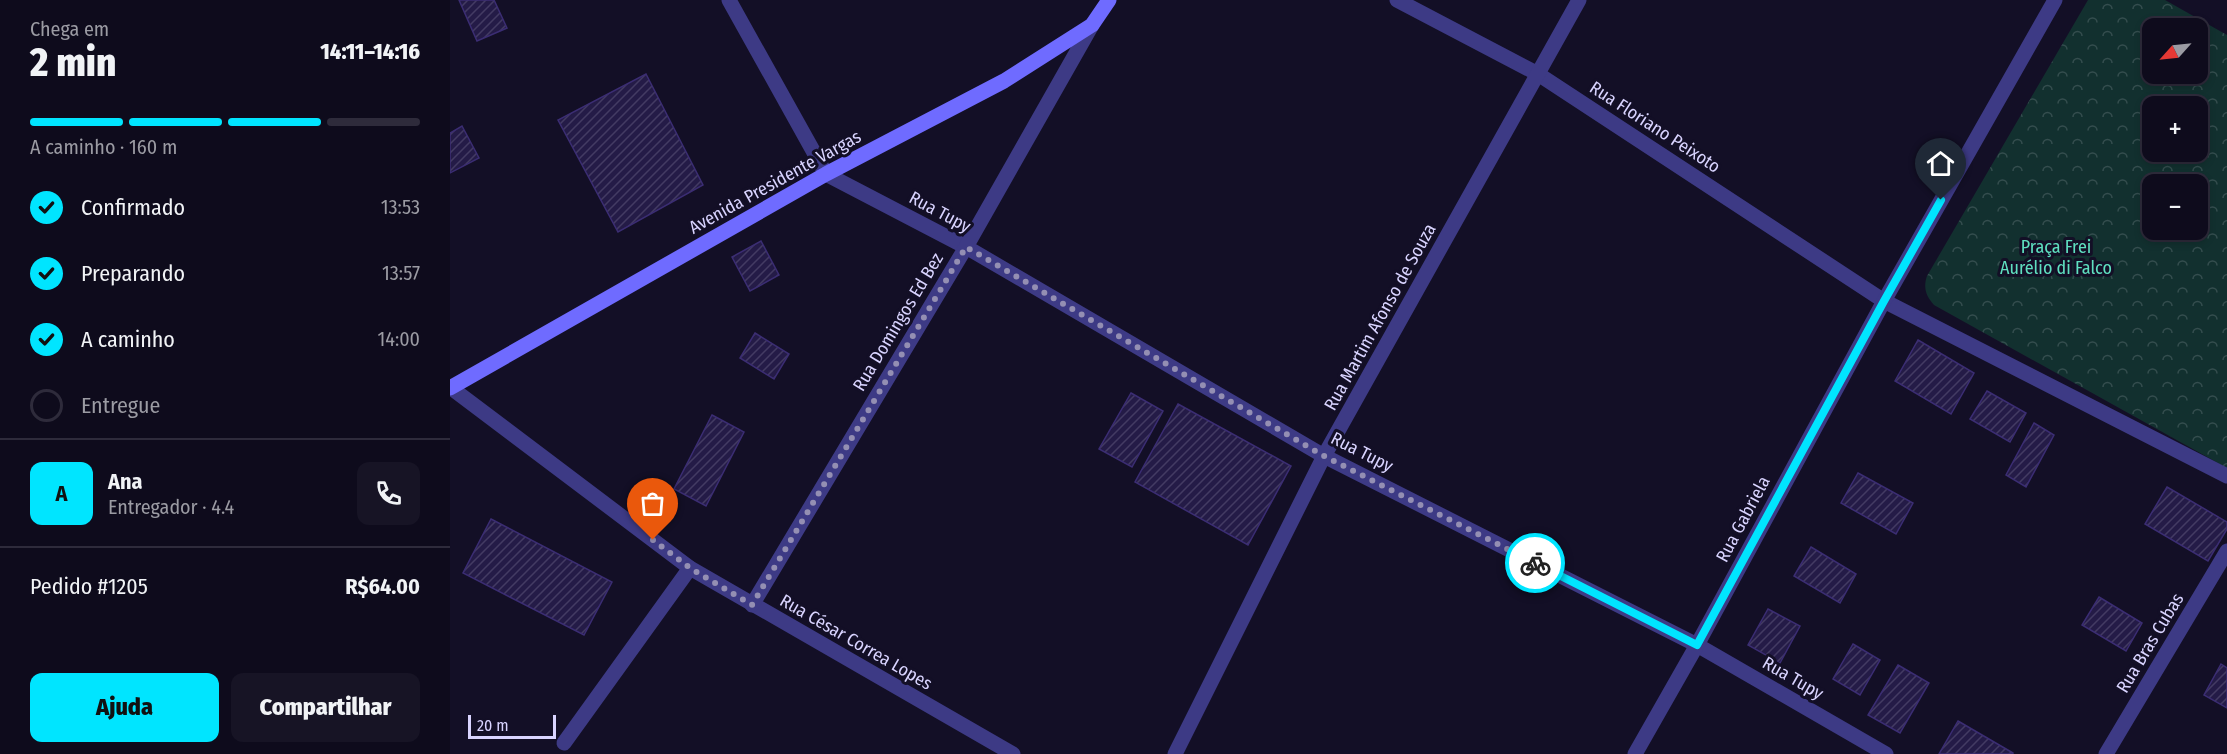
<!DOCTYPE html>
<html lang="pt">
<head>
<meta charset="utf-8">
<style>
  :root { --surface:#0e0b1c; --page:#171425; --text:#f1f3f6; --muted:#9b9ba3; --line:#2e2b3b; --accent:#00e5ff }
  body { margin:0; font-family:"Fira Sans Condensed",sans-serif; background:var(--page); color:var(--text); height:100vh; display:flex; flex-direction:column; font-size:22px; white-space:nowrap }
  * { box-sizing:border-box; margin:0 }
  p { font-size:20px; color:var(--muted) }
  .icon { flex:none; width:33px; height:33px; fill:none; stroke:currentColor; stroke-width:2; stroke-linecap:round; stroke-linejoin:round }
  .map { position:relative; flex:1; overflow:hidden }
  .sheet { display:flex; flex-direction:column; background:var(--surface); width:450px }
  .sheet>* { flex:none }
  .needle { width:39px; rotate:243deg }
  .buttons { position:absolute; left:1692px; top:18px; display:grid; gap:12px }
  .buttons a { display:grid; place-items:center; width:66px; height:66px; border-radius:12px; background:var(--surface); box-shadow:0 3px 9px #0003,0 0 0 2px var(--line); font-size:30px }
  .scale { position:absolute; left:18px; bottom:15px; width:88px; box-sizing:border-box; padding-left:6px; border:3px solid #d9d4ff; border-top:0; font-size:16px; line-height:21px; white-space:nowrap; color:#d9d4ff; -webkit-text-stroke:4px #130f26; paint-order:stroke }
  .pin { position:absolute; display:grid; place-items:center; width:51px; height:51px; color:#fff; margin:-62px -26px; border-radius:50% 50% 50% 0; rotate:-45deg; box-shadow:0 0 6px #0007 }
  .pin .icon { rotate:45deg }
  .courier { position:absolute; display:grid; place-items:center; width:60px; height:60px; margin:-30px; border:4px solid #00e5ff; border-radius:50%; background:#fff; color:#222; box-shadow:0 2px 8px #0007 }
  .summary em { font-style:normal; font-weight:800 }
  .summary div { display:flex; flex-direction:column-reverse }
  .summary { display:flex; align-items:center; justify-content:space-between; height:102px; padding:0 30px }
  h1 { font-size:39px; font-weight:800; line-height:45px }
  .bar { display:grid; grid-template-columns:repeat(4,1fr); gap:9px 6px; align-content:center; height:72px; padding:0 30px }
  .bar i { height:8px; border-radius:4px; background:var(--line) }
  .bar .current { background:var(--accent) }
  .bar p { grid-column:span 4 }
  .line { display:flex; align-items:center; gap:15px; padding:0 30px; border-top:2px solid var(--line) }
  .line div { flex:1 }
  .round { display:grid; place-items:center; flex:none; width:63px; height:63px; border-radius:12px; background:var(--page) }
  ol { padding:0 30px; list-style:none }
  li { display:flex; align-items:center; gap:18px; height:66px }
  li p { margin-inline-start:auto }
  li .icon { padding:6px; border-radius:50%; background:var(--accent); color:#111; stroke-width:4 }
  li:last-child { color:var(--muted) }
  li i { width:33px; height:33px; border:3px solid var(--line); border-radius:50% }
  .primary-button { display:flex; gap:12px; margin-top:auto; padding:12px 30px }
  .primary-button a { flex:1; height:69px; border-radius:12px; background:var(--accent); color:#111; font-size:24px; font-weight:800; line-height:69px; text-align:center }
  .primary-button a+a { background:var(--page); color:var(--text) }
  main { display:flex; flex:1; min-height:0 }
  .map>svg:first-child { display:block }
  .park { fill:url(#park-crowns); fill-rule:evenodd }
  .building { fill:url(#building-hatch); stroke:#3b2d73; stroke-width:1.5 }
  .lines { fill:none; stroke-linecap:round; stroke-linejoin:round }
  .street { stroke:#3d3a85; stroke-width:15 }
  .secondary { stroke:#6f6bff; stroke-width:15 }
  .done { stroke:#948fb3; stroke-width:6; stroke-dasharray:0 10.8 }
  .route { stroke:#00e5ff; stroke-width:8 }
  .labels { text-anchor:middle; stroke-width:6; stroke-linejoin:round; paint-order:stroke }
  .street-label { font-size:18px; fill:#d9d4ff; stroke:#130f26 }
  .park-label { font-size:18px; fill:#5fe0c0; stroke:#130f26 }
</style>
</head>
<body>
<main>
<section class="sheet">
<div class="summary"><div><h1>2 min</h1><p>Chega em</p></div><em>14:11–14:16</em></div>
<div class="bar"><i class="current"></i><i class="current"></i><i class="current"></i><i></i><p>A caminho · 160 m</p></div>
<ol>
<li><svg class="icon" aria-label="check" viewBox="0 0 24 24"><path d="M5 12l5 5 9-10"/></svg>Confirmado<p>13:53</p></li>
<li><svg class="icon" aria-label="check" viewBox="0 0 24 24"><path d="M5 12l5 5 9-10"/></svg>Preparando<p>13:57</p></li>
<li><svg class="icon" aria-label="check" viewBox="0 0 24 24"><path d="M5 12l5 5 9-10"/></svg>A caminho<p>14:00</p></li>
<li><i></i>Entregue</li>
</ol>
<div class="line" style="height:108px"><b class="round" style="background:var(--accent);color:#111">A</b><div><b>Ana</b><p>Entregador · 4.4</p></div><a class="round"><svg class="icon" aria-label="phone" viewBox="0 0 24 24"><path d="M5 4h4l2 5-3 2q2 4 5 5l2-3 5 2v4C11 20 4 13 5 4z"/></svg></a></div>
<div class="line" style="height:78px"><div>Pedido #1205</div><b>R$64.00</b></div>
<div class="primary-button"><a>Ajuda</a><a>Compartilhar</a></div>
</section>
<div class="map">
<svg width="1777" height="754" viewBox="0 0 1777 754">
  <defs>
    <pattern id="park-crowns" width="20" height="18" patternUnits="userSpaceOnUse" patternTransform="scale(1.5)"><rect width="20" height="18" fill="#12302f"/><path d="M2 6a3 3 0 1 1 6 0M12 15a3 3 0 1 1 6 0" fill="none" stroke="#344d4e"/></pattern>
    <pattern id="building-hatch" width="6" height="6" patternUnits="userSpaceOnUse" patternTransform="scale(1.5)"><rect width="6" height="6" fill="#241b47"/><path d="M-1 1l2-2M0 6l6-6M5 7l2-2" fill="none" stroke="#433b63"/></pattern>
  </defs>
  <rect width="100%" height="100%" fill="#130f26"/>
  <!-- park -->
  <path class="park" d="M1638 0H1715L1777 35V468L1484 305C1476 296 1473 288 1477 276ZM1702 28H1748V74H1702ZM1702 106H1748V152H1702ZM1702 184H1748V230H1702Z"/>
  <!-- building -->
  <g class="building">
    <polygon points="9,0 44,0 57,28 27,41"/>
    <polygon points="196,74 253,185 168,232 108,120"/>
    <polygon points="12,126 29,158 0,173 0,133"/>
    <polygon points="311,241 329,275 300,291 282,257"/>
    <polygon points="305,333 339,354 324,379 290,358"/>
    <polygon points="1468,340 1524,373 1501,414 1445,381"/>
    <polygon points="1537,391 1576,413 1560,442 1520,419"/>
    <polygon points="681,393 713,411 682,467 649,449"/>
    <polygon points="728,404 841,466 798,545 685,482"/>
    <polygon points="262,415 294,432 256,506 224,489"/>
    <polygon points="1584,423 1604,435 1576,487 1556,475"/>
    <polygon points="1408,473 1463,503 1446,534 1391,503"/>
    <polygon points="1717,487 1777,522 1777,529 1758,561 1695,524"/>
    <polygon points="41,519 162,582 134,635 13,573"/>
    <polygon points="1361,547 1406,574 1390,603 1344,576"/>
    <polygon points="1649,597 1692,623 1676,651 1632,625"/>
    <polygon points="1318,609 1350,626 1330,663 1298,645"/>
    <polygon points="1403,644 1430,660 1410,695 1383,679"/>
    <polygon points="1771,664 1777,668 1777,708 1754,695"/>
    <polygon points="1448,665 1479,683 1450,733 1418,715"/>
    <polygon points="1508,721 1563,753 1563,754 1489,754"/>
  </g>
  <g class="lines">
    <!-- street -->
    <g class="street">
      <polyline points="279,0 376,174 516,247 874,456 1247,645 1436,754"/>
      <polyline points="947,0 1088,74 1434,301 1777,476"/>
      <polyline points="0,387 240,568 563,754"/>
      <polyline points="302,605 516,247 642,25"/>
      <polyline points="114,743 240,568"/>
      <polyline points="725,754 874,456 1129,0"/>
      <polyline points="1185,754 1247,645 1434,301 1605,0"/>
      <polyline points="1656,754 1777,551"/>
    </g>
    <!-- secondary -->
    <polyline class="secondary" points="0,388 376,174 554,81 642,25 659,0"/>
  </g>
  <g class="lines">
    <!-- done -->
    <polyline class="done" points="203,540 240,568 302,605 516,247 874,456 1085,563"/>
    <!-- route -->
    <polyline class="route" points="1085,563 1247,645 1434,301 1491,200"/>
  </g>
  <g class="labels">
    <!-- street labels -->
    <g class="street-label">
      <text transform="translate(1205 127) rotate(33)" y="6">Rua Floriano Peixoto</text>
      <text transform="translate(325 182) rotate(-29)" y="6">Avenida Presidente Vargas</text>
      <text transform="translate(490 212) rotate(28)" y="6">Rua Tupy</text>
      <text transform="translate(930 317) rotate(-61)" y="6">Rua Martim Afonso de Souza</text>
      <text transform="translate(448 322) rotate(-59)" y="6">Rua Domingos Ed Bez</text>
      <text transform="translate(912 452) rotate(27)" y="6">Rua Tupy</text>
      <text transform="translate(1293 519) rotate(-62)" y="6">Rua Gabriela</text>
      <text transform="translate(406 642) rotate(30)" y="6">Rua César Correa Lopes</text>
      <text transform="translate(1700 643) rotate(-59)" y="6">Rua Bras Cubas</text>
      <text transform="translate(1343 678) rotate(30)" y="6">Rua Tupy</text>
    </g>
    <!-- park labels -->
    <g class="park-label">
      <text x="1606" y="253">Praça Frei<tspan x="1606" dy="21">Aurélio di Falco</tspan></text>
    </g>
  </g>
</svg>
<div class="buttons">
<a><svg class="needle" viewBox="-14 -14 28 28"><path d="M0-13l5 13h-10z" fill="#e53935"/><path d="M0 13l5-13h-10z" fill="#9b9ba3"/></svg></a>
<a>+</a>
<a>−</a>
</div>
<div class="scale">20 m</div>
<div class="pin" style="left:203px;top:540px;background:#ea580c"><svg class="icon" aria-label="bag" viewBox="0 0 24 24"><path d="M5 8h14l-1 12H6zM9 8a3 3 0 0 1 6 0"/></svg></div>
<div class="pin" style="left:1491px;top:200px;background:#1f2937"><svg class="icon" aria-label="home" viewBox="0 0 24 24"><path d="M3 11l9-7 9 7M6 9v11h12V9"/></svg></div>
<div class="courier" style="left:1085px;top:563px"><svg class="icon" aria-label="bike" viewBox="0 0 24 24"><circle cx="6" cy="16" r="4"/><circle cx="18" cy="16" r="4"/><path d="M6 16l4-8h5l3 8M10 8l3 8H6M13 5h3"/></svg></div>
</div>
</main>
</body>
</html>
